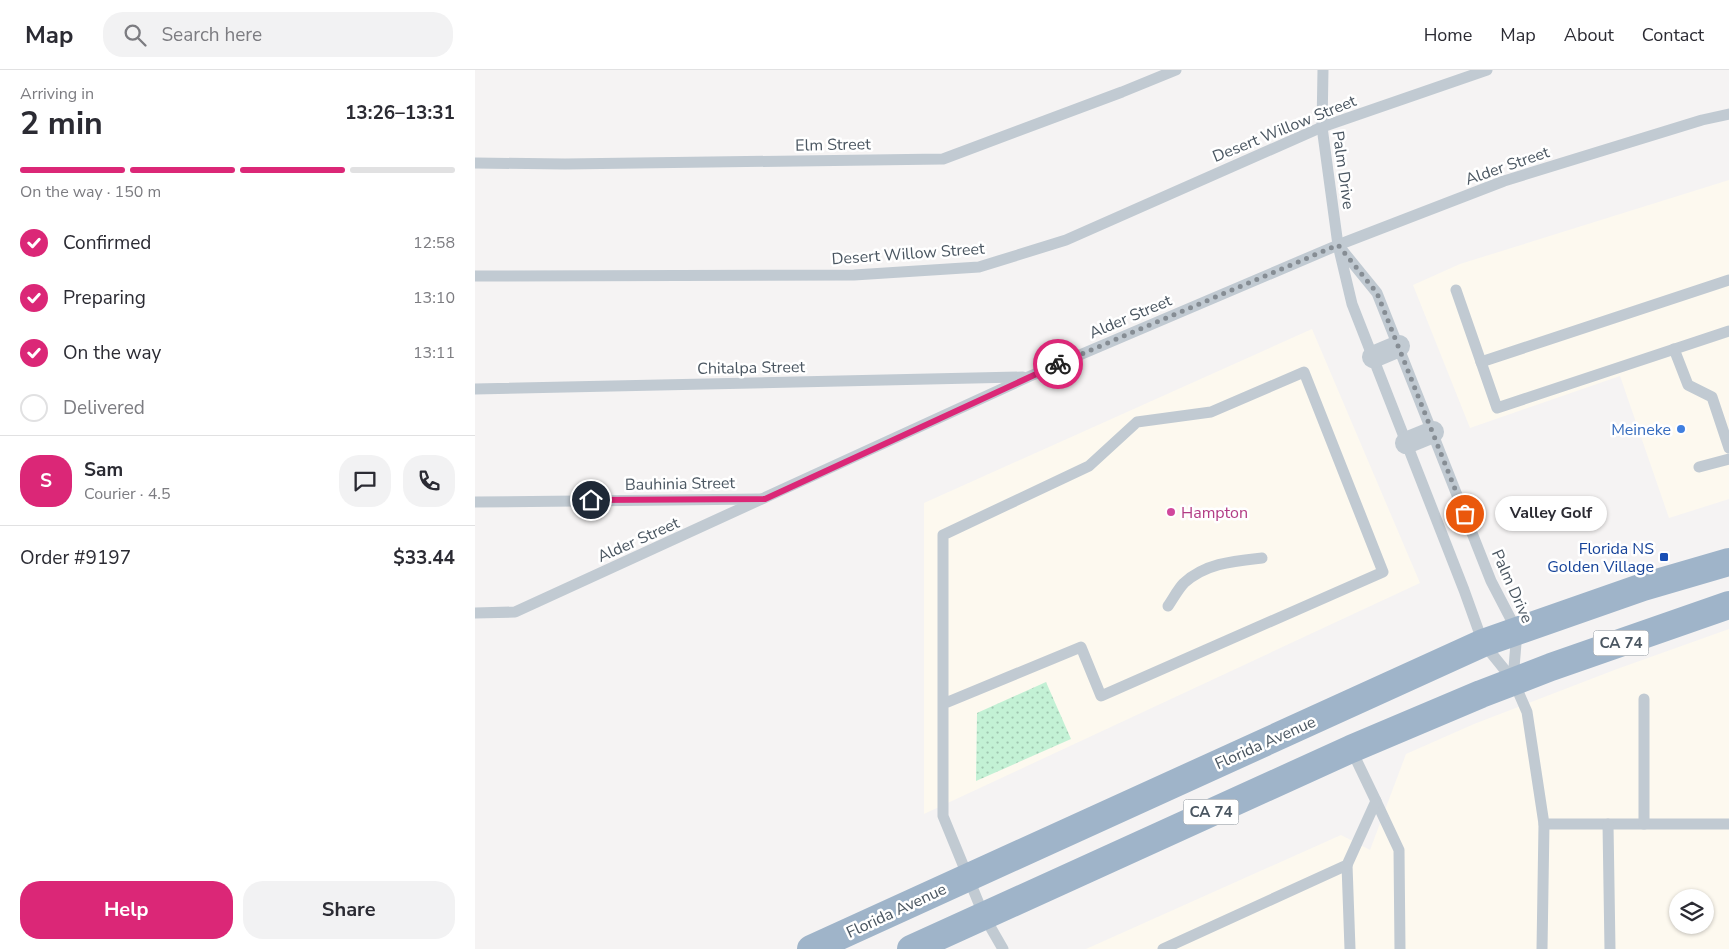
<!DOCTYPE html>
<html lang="en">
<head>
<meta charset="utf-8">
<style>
  :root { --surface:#fff; --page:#f2f2f3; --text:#2b2b33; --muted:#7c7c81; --line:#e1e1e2; --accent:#db2777 }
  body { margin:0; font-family:"Nunito Sans",sans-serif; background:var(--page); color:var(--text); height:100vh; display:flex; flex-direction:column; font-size:19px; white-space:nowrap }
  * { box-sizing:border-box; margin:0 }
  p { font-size:16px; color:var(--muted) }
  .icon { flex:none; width:28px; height:28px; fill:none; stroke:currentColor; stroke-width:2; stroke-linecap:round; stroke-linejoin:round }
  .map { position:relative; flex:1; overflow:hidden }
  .panel { display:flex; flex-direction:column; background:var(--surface); width:475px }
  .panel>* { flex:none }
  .fabs { position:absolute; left:1194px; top:819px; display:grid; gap:10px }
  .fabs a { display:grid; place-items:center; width:45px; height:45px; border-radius:50%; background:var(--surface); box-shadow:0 1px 4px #0004; font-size:25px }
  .pin { position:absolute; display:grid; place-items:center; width:42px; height:42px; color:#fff; margin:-21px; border:2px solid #fff; border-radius:50%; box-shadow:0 1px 5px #0007 }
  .courier { position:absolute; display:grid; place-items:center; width:50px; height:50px; margin:-25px; border:4px solid #db2777; border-radius:50%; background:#fff; color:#222; box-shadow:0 1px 6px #0007 }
  .bubble { position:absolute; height:35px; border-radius:18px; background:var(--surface); box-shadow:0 1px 4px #0004; font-size:16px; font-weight:700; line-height:35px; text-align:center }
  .headline em { font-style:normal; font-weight:700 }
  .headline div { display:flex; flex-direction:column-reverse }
  .headline { display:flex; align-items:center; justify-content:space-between; height:85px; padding:0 20px }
  h1 { font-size:32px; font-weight:700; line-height:38px }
  .bar { display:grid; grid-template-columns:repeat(4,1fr); gap:8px 5px; align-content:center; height:60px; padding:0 20px }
  .bar i { height:6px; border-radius:4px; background:var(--line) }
  .bar .current { background:var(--accent) }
  .bar p { grid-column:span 4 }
  .line { display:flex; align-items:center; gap:12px; padding:0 20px; border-top:1px solid var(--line) }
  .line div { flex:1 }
  .round { display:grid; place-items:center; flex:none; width:52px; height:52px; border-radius:20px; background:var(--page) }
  ol { padding:0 20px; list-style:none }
  li { display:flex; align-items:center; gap:15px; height:55px }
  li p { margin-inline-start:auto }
  li .icon { padding:5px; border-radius:50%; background:var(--accent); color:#fff; stroke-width:4 }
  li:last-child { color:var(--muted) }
  li i { width:28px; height:28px; border:2px solid var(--line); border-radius:50% }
  .cta { display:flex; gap:10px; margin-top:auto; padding:10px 20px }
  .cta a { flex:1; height:58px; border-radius:20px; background:var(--accent); color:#fff; font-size:20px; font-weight:700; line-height:58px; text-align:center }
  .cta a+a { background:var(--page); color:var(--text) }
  header { display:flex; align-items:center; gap:30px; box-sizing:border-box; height:70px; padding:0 25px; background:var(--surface); border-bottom:1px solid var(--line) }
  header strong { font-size:24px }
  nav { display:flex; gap:28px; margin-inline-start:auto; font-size:18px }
  .search { width:350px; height:45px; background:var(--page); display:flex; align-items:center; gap:12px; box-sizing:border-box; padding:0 18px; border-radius:20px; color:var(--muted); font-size:19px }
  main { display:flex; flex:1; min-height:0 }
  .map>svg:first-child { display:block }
  .commercial { fill:#fdf9ef; fill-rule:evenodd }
  .grass { fill:url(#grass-dots) }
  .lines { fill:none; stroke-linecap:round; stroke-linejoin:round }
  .service { stroke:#c1cad2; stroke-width:11 }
  .minor { stroke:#c1cad2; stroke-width:22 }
  .trunk { stroke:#9fb4c9; stroke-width:28 }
  .done { stroke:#868d94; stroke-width:5; stroke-dasharray:0 9 }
  .route { stroke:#db2777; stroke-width:6 }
  .shop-dot { fill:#3f7fe0; stroke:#fff; stroke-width:2 }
  .hotel-dot { fill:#d1479c; stroke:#fff; stroke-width:2 }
  .transit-dot { fill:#1a4fb4; stroke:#fff; stroke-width:2 }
  .labels { text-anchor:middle; stroke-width:5; stroke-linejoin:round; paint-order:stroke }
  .shield { fill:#fff; stroke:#808990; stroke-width:1 }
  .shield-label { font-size:15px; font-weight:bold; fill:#4a5661 }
  .street-label { font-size:16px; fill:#4a5661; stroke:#fff }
  .shop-label { font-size:16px; fill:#366cbe; stroke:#fff; text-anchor:end }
  .hotel-label { font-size:16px; fill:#b23c85; stroke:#fff; text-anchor:start }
  .transit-label { font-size:16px; fill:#164399; stroke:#fff; text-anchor:end }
</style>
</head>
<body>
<header>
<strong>Map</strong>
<div class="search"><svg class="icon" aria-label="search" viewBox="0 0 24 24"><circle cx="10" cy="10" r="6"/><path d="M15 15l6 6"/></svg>Search here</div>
<nav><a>Home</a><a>Map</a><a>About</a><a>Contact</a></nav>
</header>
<main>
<section class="panel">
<div class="headline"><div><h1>2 min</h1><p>Arriving in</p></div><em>13:26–13:31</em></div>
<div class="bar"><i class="current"></i><i class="current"></i><i class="current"></i><i></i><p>On the way · 150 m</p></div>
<ol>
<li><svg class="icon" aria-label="check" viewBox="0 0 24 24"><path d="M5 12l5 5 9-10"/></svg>Confirmed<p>12:58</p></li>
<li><svg class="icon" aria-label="check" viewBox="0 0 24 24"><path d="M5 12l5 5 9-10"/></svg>Preparing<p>13:10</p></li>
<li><svg class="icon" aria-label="check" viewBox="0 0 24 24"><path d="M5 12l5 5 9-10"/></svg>On the way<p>13:11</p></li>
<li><i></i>Delivered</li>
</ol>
<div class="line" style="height:90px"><b class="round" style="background:var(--accent);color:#fff">S</b><div><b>Sam</b><p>Courier · 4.5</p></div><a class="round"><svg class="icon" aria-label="chat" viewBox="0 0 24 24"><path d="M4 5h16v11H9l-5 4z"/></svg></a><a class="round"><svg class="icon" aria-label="phone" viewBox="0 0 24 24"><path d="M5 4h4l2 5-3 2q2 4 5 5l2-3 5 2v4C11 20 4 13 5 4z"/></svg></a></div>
<div class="line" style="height:65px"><div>Order #9197</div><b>$33.44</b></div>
<div class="cta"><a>Help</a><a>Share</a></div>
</section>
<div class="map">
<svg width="1254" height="879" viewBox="0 0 1254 879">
  <defs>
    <pattern id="grass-dots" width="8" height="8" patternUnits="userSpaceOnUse" patternTransform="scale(1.25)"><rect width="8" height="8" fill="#c3f1d5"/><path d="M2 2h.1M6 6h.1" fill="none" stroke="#a0c6b0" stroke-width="1.8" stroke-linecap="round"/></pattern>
  </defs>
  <rect width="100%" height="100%" fill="#f5f3f3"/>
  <!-- commercial -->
  <g class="commercial">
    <polygon points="1254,110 1254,429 1194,448 1145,306 995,358 938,215 985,194"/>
    <polygon points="837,259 945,513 449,744 449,433"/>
    <path d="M1254 559V879H611L866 765 895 780 931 684 999 654 1142 599ZM1202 828H1230V855H1202Z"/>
  </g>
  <!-- grass -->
  <polygon class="grass" points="571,612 596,669 501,711 502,643"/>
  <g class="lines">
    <!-- service -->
    <g class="service">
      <polyline points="848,0 847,57 863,175"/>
      <polyline points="0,93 90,94 468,89 647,22 701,0"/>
      <polygon points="863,175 902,223 1016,511 1042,561 1038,610 1008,573 989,520 877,234"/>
      <polyline points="0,206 379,205 504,197 591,170 847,57 1012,0"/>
      <polyline points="981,220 1022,338 1254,261"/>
      <polyline points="1199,279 1213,315 1237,327 1254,378"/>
      <polyline points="1006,292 1254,210"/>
      <polyline points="0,319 548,307"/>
      <polyline points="1224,397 1254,389"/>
      <polyline points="0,432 286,429"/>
      <path d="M693 536C698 529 703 519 709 513 731 493 759 491 787 488"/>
      <polyline points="0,543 40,542 553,307 863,175 1029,111 1227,50 1254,44"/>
      <polyline points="1038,610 1052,642 1069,754 1254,754"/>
      <polyline points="1169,629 1169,754"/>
      <polyline points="468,634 606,577 626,626 908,502 829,302 736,342 662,352 614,396 468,465 468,746 509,846 528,879"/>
      <polyline points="901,731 924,780 925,879"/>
      <polyline points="1133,754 1135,879"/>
      <polyline points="872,795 875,879"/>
      <polyline points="688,879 872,795 901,731 876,679"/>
      <polyline points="1067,879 1069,754"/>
    </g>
    <!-- minor -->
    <g class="minor">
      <polyline points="898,287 924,276"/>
      <polyline points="931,373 958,362"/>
    </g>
    <!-- trunk -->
    <g class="trunk">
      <polyline points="336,879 1008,573 1168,517 1254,492"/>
      <polyline points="436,879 876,679 1006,624 1076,597 1254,535"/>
    </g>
  </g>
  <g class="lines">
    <!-- done -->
    <polyline class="done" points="583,294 863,175 902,223 990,444"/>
    <!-- route -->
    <polyline class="route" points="116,430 290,429 583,294"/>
  </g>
  <!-- markers -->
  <circle class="shop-dot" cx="1206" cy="359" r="5"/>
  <circle class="hotel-dot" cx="696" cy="442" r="5"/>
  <rect class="transit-dot" x="1184" y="482" width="10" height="10" rx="2.5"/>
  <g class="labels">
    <!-- shield labels -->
    <g class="shield">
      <rect x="1118.5" y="560.5" width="55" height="25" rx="4"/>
      <rect x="708.5" y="729.5" width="55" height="25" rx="4"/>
    </g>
    <g class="shield-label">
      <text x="1146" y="578">CA 74</text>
      <text x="736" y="747">CA 74</text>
    </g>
    <!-- street labels -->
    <g class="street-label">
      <text transform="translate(809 58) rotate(-22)" y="6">Desert Willow Street</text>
      <text transform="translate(358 74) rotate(-1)" y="6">Elm Street</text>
      <text transform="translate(1032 95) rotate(-19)" y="6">Alder Street</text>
      <text transform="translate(869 100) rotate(82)" y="6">Palm Drive</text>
      <text transform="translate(433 183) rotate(-4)" y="6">Desert Willow Street</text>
      <text transform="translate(655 246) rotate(-23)" y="6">Alder Street</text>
      <text transform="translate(276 297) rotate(-1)" y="6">Chitalpa Street</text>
      <text transform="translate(205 413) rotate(-1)" y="6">Bauhinia Street</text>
      <text transform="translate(163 469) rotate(-24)" y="6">Alder Street</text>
      <text transform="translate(1038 516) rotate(66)" y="6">Palm Drive</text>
      <text transform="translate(790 672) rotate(-24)" y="6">Florida Avenue</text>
      <text transform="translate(421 840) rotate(-25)" y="6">Florida Avenue</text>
    </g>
    <!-- shop labels -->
    <g class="shop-label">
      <text x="1196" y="365">Meineke</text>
    </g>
    <!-- hotel labels -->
    <g class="hotel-label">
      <text x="706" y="448">Hampton</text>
    </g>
    <!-- transit labels -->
    <g class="transit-label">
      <text x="1179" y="484">Florida NS<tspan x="1179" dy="18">Golden Village</tspan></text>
    </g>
  </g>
</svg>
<div class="fabs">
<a><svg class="icon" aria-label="layers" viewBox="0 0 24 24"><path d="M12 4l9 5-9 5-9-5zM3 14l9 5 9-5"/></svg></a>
</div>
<div class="pin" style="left:990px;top:444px;background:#ea580c"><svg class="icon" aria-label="bag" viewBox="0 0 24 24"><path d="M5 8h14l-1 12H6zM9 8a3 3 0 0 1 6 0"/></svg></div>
<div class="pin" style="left:116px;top:430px;background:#1f2937"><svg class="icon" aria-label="home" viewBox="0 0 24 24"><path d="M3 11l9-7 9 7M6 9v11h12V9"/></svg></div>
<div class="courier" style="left:583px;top:294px"><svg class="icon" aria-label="bike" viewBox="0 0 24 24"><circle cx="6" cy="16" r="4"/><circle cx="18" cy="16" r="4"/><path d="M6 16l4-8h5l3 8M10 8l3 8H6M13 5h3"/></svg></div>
<div class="bubble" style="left:1020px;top:426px;width:112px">Valley Golf</div>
</div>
</main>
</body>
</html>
